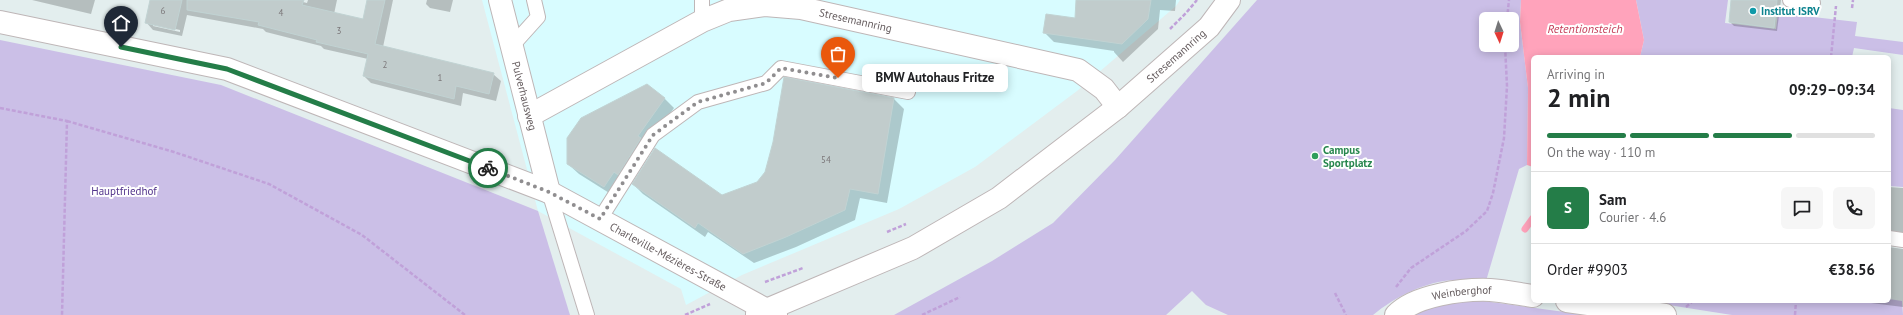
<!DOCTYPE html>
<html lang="en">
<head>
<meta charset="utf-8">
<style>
  :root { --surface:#fff; --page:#f6f6f6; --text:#202124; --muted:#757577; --line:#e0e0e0; --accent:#247d48 }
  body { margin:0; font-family:"PT Sans",sans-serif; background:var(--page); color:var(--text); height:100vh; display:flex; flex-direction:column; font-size:15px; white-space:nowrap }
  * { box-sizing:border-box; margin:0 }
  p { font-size:13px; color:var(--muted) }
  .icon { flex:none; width:22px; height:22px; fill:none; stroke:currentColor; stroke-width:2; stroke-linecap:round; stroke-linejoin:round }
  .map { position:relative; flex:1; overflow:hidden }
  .drawer { position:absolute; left:1531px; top:55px; width:360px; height:248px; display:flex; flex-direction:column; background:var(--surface); border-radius:6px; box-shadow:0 2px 10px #0003 }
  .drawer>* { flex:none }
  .needle { width:26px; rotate:176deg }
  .controls { position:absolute; left:1479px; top:12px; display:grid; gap:8px }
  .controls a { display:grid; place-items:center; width:40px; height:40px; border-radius:6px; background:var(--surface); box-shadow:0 2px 10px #0003; font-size:20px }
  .pin { position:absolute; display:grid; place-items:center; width:34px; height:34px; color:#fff; margin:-41px -17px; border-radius:50% 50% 50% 0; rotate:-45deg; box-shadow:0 0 4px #0007 }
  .pin .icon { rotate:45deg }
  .courier { position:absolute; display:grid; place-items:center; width:40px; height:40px; margin:-20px; border:3px solid #247d48; border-radius:50%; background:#fff; color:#222; box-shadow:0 1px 5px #0007 }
  .bubble { position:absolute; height:28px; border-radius:6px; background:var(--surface); box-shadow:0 2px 10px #0003; font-size:13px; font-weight:600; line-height:28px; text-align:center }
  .headline em { font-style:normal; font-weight:600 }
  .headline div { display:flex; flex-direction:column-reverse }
  .headline { display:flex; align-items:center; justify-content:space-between; height:68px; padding:0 16px }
  h1 { font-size:26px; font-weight:600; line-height:30px }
  .bar { display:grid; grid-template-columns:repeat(4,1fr); gap:6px 4px; align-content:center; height:48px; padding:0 16px }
  .bar i { height:5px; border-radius:3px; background:var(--line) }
  .bar .selected { background:var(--accent) }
  .bar p { grid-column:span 4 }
  .line { display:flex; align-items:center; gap:10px; padding:0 16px; border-top:1px solid var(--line) }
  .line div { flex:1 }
  .round { display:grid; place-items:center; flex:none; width:42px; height:42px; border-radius:6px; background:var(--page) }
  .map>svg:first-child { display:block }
  .commercial { fill:#d8fcff }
  .green { fill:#cbbfe7; fill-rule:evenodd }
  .water { fill:#ffa3bb }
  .shadow { fill:#0003; fill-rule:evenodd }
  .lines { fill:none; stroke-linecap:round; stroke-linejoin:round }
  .stream { stroke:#ffa3bb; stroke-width:7 }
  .building { fill:#c1cccc; stroke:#c1d3d3 }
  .lane-casing { stroke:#beb6b7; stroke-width:16 }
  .street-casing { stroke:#beb6b7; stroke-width:24 }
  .path { stroke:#c0a1d9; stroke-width:2.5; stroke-dasharray:4 2; stroke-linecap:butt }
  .lane { stroke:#fff; stroke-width:14 }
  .street { stroke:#fff; stroke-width:22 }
  .done { stroke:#908e90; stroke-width:4; stroke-dasharray:0 7.2 }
  .route { stroke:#247d48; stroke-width:5 }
  .culture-dot { fill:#0f9aa8; stroke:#fff; stroke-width:1.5 }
  .leisure-dot { fill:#2e9e5b; stroke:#fff; stroke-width:1.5 }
  .labels { text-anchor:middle; stroke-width:4; stroke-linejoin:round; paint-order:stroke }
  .number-label { font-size:9px; fill:#7b7779 }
  .culture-label { font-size:11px; font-weight:bold; fill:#0d838f; stroke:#fff; text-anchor:start }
  .street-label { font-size:11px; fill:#645b5d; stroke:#fff }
  .leisure-label { font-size:11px; font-weight:bold; fill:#27864d; stroke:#fff; text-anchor:start }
  .park-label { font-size:11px; fill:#52348b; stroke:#fff }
  .water-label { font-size:12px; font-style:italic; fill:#c6415b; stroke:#fff }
</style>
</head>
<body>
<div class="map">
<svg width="1903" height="315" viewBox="0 0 1903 315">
  <rect width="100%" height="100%" fill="#e3eeee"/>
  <!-- commercial -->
  <polygon class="commercial" points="482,0 1180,0 1176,6 1077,91 975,167 899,209 742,275 686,305 681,289 538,211"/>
  <!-- green -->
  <g class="green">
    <path d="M1257 0H1521L1520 22 1528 88 1527 165 1519 169 1486 281C1476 281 1465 280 1455 280 1426 281 1395 297 1373 315H1228L1206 305 1192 291 1166 315H894L992 261 1053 223 1115 160ZM1486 19H1512V45H1486Z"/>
    <polygon points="1636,0 1728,0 1725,23 1776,29 1778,13 1857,22 1855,36 1903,42 1903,55 1854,48 1852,57 1640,57 1644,40"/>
    <polygon points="0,40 221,85 538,211 570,315 0,315"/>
    <polygon points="1889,108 1903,110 1903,187 1889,186"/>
    <polygon points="1889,299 1902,301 1903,315 1732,315 1643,301 1889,301"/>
    <polygon points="1476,300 1587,315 1408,315 1442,302"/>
  </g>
  <!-- water -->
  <polygon class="water" points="1521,0 1636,0 1644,40 1640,57 1533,57 1533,167 1527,165 1528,88 1520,22"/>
  <!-- shadow -->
  <g class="shadow">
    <polygon points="32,0 95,0 91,14"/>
    <path d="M151 0H295L307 3 308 0H337L334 14 363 21 368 0H393L383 47 493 74 501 81 496 101 463 93 461 106 371 83 364 76 368 59 324 49 321 46 266 32 263 29 187 15 182 36 153 30 146 22ZM153 24 180 30V32L153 26Z"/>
    <polygon points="427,0 453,0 450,12 430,8 426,4"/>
    <polygon points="1122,0 1176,0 1175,11 1160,10 1158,29 1123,62 1114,52 1114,51 1054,42 1044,32"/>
    <polygon points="1732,0 1781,0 1777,31 1734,26 1730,22"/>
    <polygon points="664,98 674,108 614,196 579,174 568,164"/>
    <polygon points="894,99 904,109 887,203 860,198 855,220 796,247 754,263 708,232 705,237 643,194 633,184 722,196 758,183"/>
    <polygon points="1889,187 1903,188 1903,237 1889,242"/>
    <polygon points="1889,247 1903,249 1903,307 1855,301 1889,301"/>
  </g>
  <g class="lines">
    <!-- stream -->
    <polyline class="stream" points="1525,229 1533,218"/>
  </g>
  <!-- building -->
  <g class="building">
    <polygon points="150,0 182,0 175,30 145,23"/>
    <polygon points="187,0 304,0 302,5 363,19 367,0 385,0 375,44 494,73 489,94 456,86 454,99 363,76 368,54 316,42 317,40 258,25 259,22 187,10"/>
    <polygon points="1076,0 1151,0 1148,19 1122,44 1043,33 1046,14 1075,18"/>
    <polygon points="1731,0 1777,0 1774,28 1729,22"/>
    <polygon points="784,77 894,98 878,194 850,189 845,210 786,237 743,254 698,223 695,228 632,184 655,148 722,195 757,182 765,172 773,142"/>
    <polygon points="647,84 665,98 638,136 641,138 618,175 614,172 604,187 567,164 567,138 581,118"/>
  </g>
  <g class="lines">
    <!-- lane casing -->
    <g class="lane-casing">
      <g id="lane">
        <polyline points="1790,0 1813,3"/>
        <polyline points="702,21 702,0"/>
        <polyline points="511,47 538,17 534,0"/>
        <polyline points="549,192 587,315"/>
        <polyline points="600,219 653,135 698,102 766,83 781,68 908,92"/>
        <polyline points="1889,238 1903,240"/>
      </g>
    </g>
    <!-- street casing -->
    <g class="street-casing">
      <g id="street">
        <path id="s1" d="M500 0 549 192"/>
        <path id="s2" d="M0 22 227 69 549 192 776 315"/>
        <path id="s3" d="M529 116 702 21 729 10 765 5 801 8 1078 70 1104 89 1118 107"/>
        <polyline points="1567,301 1665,315"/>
        <path id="s4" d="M757 314 913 248 999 198 1118 107 1209 27 1229 0"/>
        <path id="s5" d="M1396 315C1415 295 1463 289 1490 290 1504 291 1519 294 1533 296"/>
      </g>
    </g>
    <!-- path -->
    <g class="path">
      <polyline points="1852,8 1853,0"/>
      <polyline points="1507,19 1509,0"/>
      <polyline points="1170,29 1186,13 1197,0"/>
      <polyline points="1831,57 1836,6"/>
      <polyline points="0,108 67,121 62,315"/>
      <polyline points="67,121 174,152 269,184 362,235 465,315"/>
      <polyline points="887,232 906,224"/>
      <polyline points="765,282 803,268"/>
      <polyline points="1396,287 1411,268 1466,231 1487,211 1493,193 1504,138 1507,86 1505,45"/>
      <polyline points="1335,293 1346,315"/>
      <polyline points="1686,307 1693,301"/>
      <polyline points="685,315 710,304"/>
      <polyline points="922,315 960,297"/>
      <polyline points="1795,315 1796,301"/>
    </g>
    <!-- lane -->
    <use href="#lane" class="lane"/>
    <!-- street -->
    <use href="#street" class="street"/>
  </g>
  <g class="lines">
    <!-- done -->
    <polyline class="done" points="488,168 549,192 600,219 653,135 698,102 766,83 781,68 838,78"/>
    <!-- route -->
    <polyline class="route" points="121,47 227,69 488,168"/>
  </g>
  <!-- markers -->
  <circle class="culture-dot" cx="1753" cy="11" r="4"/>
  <circle class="leisure-dot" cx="1315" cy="156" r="4"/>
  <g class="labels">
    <!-- number labels -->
    <g class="number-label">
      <text x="163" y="14">6</text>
      <text x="281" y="16">4</text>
      <text x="339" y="34">3</text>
      <text x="385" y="68">2</text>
      <text x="440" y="81">1</text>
      <text x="826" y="163">54</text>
    </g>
    <!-- culture labels -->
    <g class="culture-label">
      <text x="1761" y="15">Institut ISRV</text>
    </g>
    <!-- street labels -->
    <g class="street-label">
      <text dy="4" stroke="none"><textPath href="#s3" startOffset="355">Stresemannring</textPath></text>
      <text dy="4" stroke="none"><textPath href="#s4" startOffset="496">Stresemannring</textPath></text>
      <text dy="4" stroke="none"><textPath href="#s1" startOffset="99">Pulverhausweg</textPath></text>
      <text dy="4" stroke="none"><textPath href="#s2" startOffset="712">Charleville-Mézières-Straße</textPath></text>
      <text dy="4" stroke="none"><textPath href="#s5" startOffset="71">Weinberghof</textPath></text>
    </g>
    <!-- leisure labels -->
    <g class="leisure-label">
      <text x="1323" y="154">Campus<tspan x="1323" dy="13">Sportplatz</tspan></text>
    </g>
    <!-- park labels -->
    <g class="park-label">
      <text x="124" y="195">Hauptfriedhof</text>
    </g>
    <!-- water labels -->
    <g class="water-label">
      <text x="1585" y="33">Retentionsteich</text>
    </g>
  </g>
</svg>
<div class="controls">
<a><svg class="needle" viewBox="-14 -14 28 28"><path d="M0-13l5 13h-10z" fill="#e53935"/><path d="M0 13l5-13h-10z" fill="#757577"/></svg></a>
</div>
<div class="pin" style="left:838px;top:78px;background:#ea580c"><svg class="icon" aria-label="bag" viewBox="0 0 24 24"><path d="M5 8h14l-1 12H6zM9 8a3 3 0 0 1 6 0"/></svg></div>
<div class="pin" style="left:121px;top:47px;background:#1f2937"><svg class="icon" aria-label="home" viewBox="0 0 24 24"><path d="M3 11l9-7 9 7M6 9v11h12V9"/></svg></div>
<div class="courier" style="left:488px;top:168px"><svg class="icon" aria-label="bike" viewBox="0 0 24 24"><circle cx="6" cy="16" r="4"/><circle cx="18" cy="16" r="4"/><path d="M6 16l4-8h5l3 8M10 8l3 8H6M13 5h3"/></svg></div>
<div class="bubble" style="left:862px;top:64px;width:146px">BMW Autohaus Fritze</div>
<section class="drawer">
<div class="headline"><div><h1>2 min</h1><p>Arriving in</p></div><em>09:29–09:34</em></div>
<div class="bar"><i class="selected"></i><i class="selected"></i><i class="selected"></i><i></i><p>On the way · 110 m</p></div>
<div class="line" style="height:72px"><b class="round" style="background:var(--accent);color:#fff">S</b><div><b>Sam</b><p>Courier · 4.6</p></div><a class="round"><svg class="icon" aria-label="chat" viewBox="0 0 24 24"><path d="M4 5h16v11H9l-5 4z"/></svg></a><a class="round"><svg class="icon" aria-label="phone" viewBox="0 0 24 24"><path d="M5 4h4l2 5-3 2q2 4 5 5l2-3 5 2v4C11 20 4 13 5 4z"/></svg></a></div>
<div class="line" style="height:52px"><div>Order #9903</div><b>€38.56</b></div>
</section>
</div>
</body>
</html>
